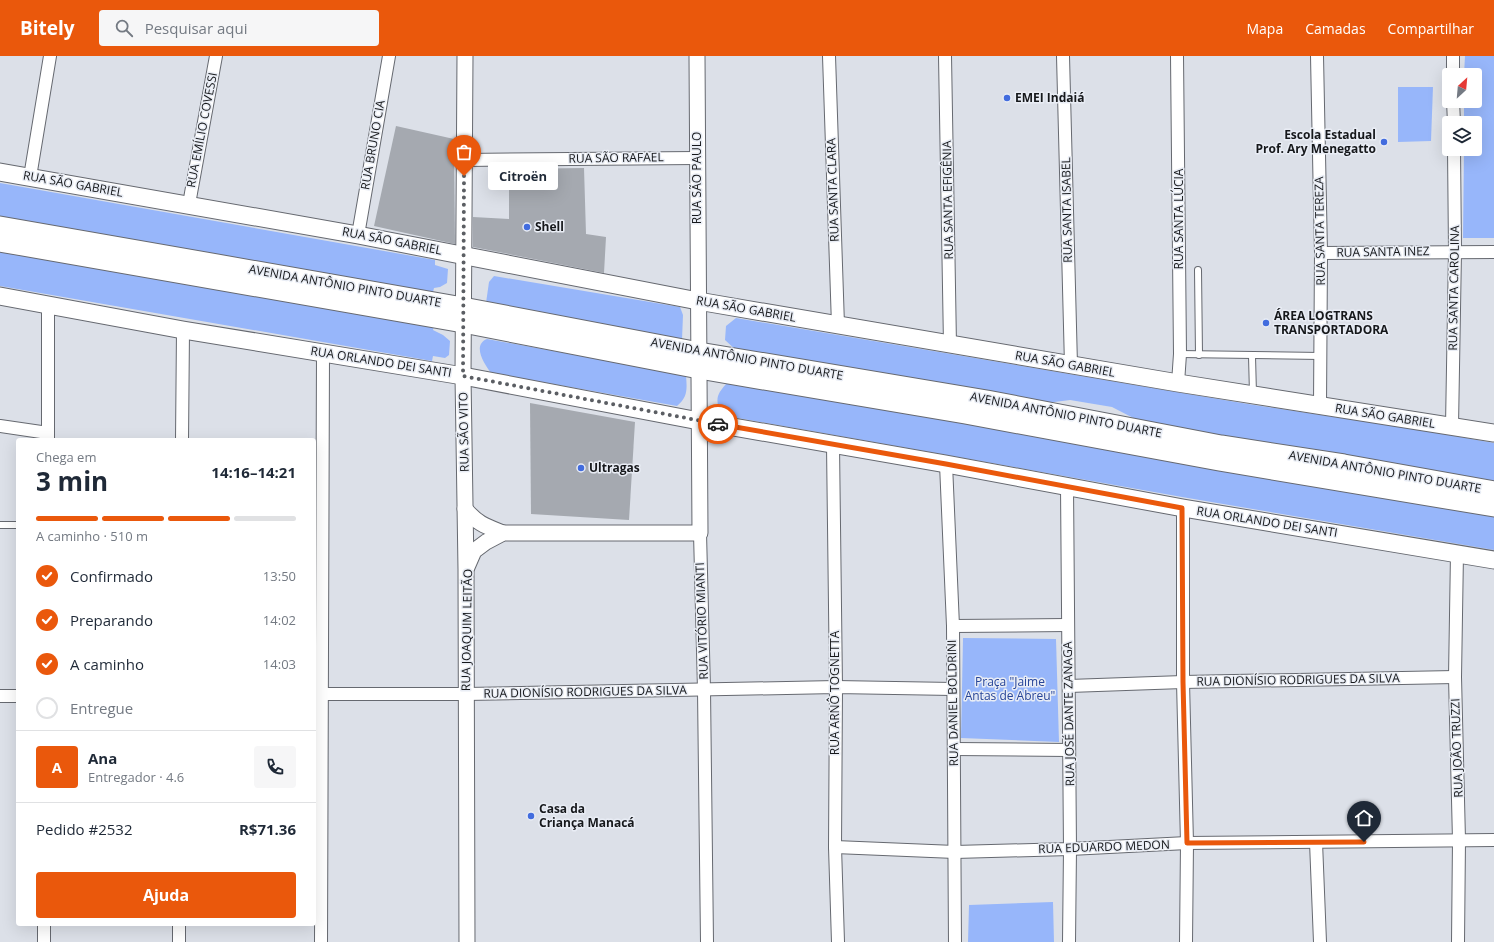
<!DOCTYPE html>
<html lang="pt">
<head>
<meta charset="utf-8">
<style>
  :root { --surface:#fff; --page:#f6f6f7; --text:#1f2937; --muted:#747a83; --line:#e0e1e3; --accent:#ea580c }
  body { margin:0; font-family:"Open Sans",sans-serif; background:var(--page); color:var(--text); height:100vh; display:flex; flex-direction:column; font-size:15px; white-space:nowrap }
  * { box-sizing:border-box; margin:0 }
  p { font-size:13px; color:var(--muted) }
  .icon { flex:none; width:22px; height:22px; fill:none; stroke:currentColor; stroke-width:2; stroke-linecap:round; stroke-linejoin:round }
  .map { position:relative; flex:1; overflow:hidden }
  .side { position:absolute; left:16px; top:382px; width:300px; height:488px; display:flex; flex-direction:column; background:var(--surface); border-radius:4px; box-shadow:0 4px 16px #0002 }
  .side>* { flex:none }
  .needle { width:26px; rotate:26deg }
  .tools { position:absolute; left:1442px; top:12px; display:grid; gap:8px }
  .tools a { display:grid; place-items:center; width:40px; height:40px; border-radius:4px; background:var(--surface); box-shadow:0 4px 16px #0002; font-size:20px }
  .pin { position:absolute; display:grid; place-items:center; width:34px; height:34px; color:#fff; margin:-41px -17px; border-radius:50% 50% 50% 0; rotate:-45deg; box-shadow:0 0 4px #0007 }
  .pin .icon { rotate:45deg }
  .courier { position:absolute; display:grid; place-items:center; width:40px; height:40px; margin:-20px; border:3px solid #ea580c; border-radius:50%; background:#fff; color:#222; box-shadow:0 1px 5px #0007 }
  .bubble { position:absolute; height:28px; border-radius:4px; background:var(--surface); box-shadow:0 4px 16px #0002; font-size:13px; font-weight:700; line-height:28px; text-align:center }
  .headline em { font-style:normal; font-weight:700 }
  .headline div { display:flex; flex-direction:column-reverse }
  .headline { display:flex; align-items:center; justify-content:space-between; height:68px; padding:0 20px }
  h1 { font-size:26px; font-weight:700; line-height:30px }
  .bar { display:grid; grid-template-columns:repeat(4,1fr); gap:6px 4px; align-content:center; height:48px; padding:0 20px }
  .bar i { height:5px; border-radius:3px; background:var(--line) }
  .bar .active { background:var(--accent) }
  .bar p { grid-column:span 4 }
  .line { display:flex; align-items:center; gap:10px; padding:0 20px; border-top:1px solid var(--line) }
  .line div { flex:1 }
  .round { display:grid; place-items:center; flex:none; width:42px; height:42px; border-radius:4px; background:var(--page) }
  ol { padding:0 20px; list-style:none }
  li { display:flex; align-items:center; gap:12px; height:44px }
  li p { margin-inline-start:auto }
  li .icon { padding:4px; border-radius:50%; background:var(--accent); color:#fff; stroke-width:4 }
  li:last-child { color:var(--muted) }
  li i { width:22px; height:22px; border:2px solid var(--line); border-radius:50% }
  .action { display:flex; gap:8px; margin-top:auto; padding:8px 20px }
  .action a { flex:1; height:46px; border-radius:4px; background:var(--accent); color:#fff; font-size:16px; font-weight:700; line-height:46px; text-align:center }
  header { display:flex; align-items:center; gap:24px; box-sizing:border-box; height:56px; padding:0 20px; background:var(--accent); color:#fff }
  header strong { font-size:19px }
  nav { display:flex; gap:22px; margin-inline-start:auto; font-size:14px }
  .search { width:280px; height:36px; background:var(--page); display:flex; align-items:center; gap:10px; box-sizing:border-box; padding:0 14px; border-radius:4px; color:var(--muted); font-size:15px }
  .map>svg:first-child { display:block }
  .green { fill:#97b6fa }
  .building { fill:#a5a9b0 }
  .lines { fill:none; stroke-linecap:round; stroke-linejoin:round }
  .service-casing { stroke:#666970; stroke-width:8 }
  .minor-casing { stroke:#666970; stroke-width:14 }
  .tertiary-casing { stroke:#666970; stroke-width:17 }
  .secondary-casing { stroke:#666970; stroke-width:19 }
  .primary-casing { stroke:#666970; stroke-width:21 }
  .service { stroke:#fff; stroke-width:6 }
  .minor { stroke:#fff; stroke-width:12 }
  .tertiary { stroke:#fff; stroke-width:15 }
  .secondary { stroke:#fff; stroke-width:17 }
  .primary { stroke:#fff; stroke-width:19 }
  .done { stroke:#5b5e63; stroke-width:4; stroke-dasharray:0 7.2 }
  .route { stroke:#ea580c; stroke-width:5 }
  .poi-dot { fill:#426cde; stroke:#e9edf5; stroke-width:1.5 }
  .labels { text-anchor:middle; stroke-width:3; stroke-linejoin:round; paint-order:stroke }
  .poi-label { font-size:12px; font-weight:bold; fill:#16181b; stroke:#e9edf5; text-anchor:start }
  .street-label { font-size:12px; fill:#16181b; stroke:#e9edf5 }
  .park-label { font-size:12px; fill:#264498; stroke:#e9edf5 }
</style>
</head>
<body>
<header>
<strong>Bitely</strong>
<div class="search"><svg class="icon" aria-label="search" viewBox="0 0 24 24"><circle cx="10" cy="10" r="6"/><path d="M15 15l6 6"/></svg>Pesquisar aqui</div>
<nav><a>Mapa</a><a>Camadas</a><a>Compartilhar</a></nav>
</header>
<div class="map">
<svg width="1494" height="886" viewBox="0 0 1494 886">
  <rect width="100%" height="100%" fill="#dce0e8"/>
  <!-- green -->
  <g class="green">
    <polygon points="1465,0 1494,0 1494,182 1463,182 1464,93 1475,93 1475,67 1464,67 1464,45 1475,45 1475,19 1464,19"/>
    <polygon points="1398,31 1433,31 1431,85 1398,86"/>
    <polygon points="0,127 435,204 435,209 448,213 447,227 440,231 434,232 433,236 0,162"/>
    <polygon points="0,194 434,270 433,274 443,279 450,285 449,299 445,302 433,300 432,305 0,230"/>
    <polygon points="494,220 680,251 683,259 682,284 486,247 489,226"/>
    <polygon points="736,262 1248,348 1433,376 1494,387 1494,427 1143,367 1112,351 1070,344 1039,348 738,296 725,284 726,270"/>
    <path d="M487 283 686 319C687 333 688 341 677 350L491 317C484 308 472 289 487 283Z"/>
    <path d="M728 326 1494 457V494L1182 441 721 359C715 342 716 339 728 326Z"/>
    <polygon points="963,582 1056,583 1059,686 961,682"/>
    <polygon points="1053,846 1054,886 968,886 969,849"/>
  </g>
  <!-- building -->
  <g class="building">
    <polygon points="396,70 454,83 455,188 374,170"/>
    <polygon points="584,112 586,178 606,181 604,217 473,191 473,161 509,163 509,113"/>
    <polygon points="530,347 635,366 629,464 531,458"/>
  </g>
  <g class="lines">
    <!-- service casing -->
    <g class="service-casing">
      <g id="service">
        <polyline points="1198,214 1199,299"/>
        <polyline points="1180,298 1321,300"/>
        <polyline points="1252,300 1253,338"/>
        <polyline points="0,469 18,469"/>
      </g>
    </g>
    <!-- minor casing -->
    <g class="minor-casing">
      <g id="minor">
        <polyline points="829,0 838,269"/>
        <polyline points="945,0 950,289"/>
        <polyline points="1063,0 1071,309"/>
        <polyline points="1177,0 1180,298 1178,327"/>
        <polyline points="1317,0 1321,197 1320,350"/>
        <polyline points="1453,0 1453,19"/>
        <polyline points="1453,45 1454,67"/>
        <polyline points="464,104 697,102"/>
        <polyline points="30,121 50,0"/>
        <polyline points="189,148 216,0"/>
        <polyline points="358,179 389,0"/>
        <polyline points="1321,197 1494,196"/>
        <polyline points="0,370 48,377"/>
        <polyline points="1452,370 1455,195 1454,93"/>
        <polyline points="48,384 48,248"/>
        <polyline points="182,384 183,274"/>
        <polyline points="833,389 836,631 835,791 838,886"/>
        <polyline points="946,408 953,570 955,886"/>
        <polyline points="1067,430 1070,793 1069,886"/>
        <polyline points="1183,452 1183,626 1187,787 1186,886"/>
        <polyline points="700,477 704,634 707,886"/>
        <polyline points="1457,497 1455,621 1459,784 1458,886"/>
        <polyline points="953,570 1067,569"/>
        <polyline points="1069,630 1183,626 1455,621"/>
        <polyline points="314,638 466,638 836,631 953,633"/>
        <polyline points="0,640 18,640"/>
        <polyline points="954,693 1069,694"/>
        <polyline points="1316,786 1320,886"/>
        <polyline points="835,791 955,796 1070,793 1187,787 1494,784"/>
        <polyline points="44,886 44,868"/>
        <polyline points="179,886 179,868"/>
        <polyline points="321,886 323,297"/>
      </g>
    </g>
    <!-- tertiary casing -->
    <g class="tertiary-casing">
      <g id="tertiary">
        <polyline points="465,0 463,320 466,513 467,886"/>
        <path d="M465 453C478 468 485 470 503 477"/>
        <polyline points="467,511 474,495 486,486 503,477 700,477 697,0"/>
      </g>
    </g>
    <!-- secondary casing -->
    <g class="secondary-casing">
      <g id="secondary">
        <polyline points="0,116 358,179 698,245 1178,327 1494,377"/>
        <polyline points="0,240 183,274 463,320 699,365 946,408 1183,452 1494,504"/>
      </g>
    </g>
    <!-- primary casing -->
    <g class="primary-casing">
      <g id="primary">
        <polyline points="0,170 463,251 699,296 987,344 1221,389 1344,408 1494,435"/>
        <polyline points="0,186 463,267 699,313 965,358 1219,405 1494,451"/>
      </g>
    </g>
    <!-- service -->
    <use href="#service" class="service"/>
    <!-- minor -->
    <use href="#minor" class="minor"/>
    <!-- tertiary -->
    <use href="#tertiary" class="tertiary"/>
    <!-- secondary -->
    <use href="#secondary" class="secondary"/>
    <!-- primary -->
    <use href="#primary" class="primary"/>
  </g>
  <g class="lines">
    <!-- done -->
    <polyline class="done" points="464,120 463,320 718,368"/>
    <!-- route -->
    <polyline class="route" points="718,368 946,408 1182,452 1183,626 1187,787 1364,786"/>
  </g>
  <!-- markers -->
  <g class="poi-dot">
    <circle cx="1007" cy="42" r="4"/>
    <circle cx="1384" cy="86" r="4"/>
    <circle cx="527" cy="171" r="4"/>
    <circle cx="1266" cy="267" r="4"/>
    <circle cx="581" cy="412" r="4"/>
    <circle cx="531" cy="760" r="4"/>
  </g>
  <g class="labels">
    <!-- poi labels -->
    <g class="poi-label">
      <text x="1015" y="46">EMEI Indaiá</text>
      <text x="1376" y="83" text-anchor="end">Escola Estadual<tspan x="1376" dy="14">Prof. Ary Menegatto</tspan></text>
      <text x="535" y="175">Shell</text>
      <text x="1274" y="264">ÁREA LOGTRANS<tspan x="1274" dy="14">TRANSPORTADORA</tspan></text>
      <text x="589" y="416">Ultragas</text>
      <text x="539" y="757">Casa da<tspan x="539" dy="14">Criança Manacá</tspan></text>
    </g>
    <!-- street labels -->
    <g class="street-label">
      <text transform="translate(202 74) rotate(-79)" y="4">RUA EMÍLIO COVESSI</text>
      <text transform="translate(373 89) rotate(-80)" y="4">RUA BRUNO CIA</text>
      <text transform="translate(616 102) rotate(-1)" y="4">RUA SÃO RAFAEL</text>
      <text transform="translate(697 122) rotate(-90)" y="4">RUA SÃO PAULO</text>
      <text transform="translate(73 128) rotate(10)" y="4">RUA SÃO GABRIEL</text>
      <text transform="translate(833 134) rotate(-92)" y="4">RUA SANTA CLARA</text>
      <text transform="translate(948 144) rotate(-91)" y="4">RUA SANTA EFIGÊNIA</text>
      <text transform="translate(1067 154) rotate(-91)" y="4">RUA SANTA ISABEL</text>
      <text transform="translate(1179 163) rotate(-90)" y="4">RUA SANTA LÚCIA</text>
      <text transform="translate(1320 175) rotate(-91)" y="4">RUA SANTA TEREZA</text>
      <text transform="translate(392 185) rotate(11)" y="4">RUA SÃO GABRIEL</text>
      <text transform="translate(1383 196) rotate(-1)" y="4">RUA SANTA INEZ</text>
      <text transform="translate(345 230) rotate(10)" y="4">AVENIDA ANTÔNIO PINTO DUARTE</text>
      <text transform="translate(1454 232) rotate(-89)" y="4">RUA SANTA CAROLINA</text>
      <text transform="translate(746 253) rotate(10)" y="4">RUA SÃO GABRIEL</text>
      <text transform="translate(747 303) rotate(10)" y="4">AVENIDA ANTÔNIO PINTO DUARTE</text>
      <text transform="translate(381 306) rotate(9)" y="4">RUA ORLANDO DEI SANTI</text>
      <text transform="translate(1065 308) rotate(10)" y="4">RUA SÃO GABRIEL</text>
      <text transform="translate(1066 359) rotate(11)" y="4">AVENIDA ANTÔNIO PINTO DUARTE</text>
      <text transform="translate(1385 360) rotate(9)" y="4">RUA SÃO GABRIEL</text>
      <text transform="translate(464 376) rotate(-91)" y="4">RUA SÃO VITO</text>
      <text transform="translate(1385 416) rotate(10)" y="4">AVENIDA ANTÔNIO PINTO DUARTE</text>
      <text transform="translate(1267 466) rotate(9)" y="4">RUA ORLANDO DEI SANTI</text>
      <text transform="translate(702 565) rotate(-92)" y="4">RUA VITÓRIO MIANTI</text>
      <text transform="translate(467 574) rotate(-89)" y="4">RUA JOAQUIM LEITÃO</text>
      <text transform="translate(1298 624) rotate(-1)" y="4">RUA DIONÍSIO RODRIGUES DA SILVA</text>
      <text transform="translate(585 636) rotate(-1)" y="4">RUA DIONÍSIO RODRIGUES DA SILVA</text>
      <text transform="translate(835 637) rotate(-90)" y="4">RUA ARNÔ TOGNETTA</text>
      <text transform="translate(953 647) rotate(-91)" y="4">RUA DANIEL BOLDRINI</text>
      <text transform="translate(1069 658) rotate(-91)" y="4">RUA JOSÉ DANTE ZANAGA</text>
      <text transform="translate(1457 692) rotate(-92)" y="4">RUA JOÃO TRUZZI</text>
      <text transform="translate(1104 791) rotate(-2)" y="4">RUA EDUARDO MEDON</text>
    </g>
    <!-- park labels -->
    <g class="park-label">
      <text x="1010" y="630">Praça "Jaime<tspan x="1010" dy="14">Antas de Abreu"</tspan></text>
    </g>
  </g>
</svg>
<div class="tools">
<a><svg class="needle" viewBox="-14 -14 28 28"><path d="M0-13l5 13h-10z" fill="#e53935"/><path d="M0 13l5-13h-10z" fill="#747a83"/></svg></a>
<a><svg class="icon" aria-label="layers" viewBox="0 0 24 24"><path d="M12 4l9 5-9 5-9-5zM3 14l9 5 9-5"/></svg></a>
</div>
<div class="pin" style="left:464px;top:120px;background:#ea580c"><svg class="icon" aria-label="bag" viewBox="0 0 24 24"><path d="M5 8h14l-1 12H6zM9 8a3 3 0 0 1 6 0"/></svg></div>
<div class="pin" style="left:1364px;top:786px;background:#1f2937"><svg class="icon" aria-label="home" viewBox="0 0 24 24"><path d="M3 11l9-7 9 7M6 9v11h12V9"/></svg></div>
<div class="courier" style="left:718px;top:368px"><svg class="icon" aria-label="car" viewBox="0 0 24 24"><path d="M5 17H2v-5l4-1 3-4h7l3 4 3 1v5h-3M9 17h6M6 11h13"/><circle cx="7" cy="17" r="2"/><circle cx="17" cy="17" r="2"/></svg></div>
<div class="bubble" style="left:488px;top:106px;width:70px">Citroën</div>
<section class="side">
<div class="headline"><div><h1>3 min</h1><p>Chega em</p></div><em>14:16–14:21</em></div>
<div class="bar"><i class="active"></i><i class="active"></i><i class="active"></i><i></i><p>A caminho · 510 m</p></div>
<ol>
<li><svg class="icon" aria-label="check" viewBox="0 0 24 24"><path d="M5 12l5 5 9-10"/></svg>Confirmado<p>13:50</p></li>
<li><svg class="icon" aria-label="check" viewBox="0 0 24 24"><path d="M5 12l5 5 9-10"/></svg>Preparando<p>14:02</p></li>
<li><svg class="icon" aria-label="check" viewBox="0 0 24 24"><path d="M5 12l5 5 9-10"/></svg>A caminho<p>14:03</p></li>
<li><i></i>Entregue</li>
</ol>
<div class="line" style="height:72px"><b class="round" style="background:var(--accent);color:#fff">A</b><div><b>Ana</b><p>Entregador · 4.6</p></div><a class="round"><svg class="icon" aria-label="phone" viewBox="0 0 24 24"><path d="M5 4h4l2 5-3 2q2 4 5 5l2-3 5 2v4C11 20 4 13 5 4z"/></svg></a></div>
<div class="line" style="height:52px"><div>Pedido #2532</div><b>R$71.36</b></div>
<div class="action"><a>Ajuda</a></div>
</section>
</div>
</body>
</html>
